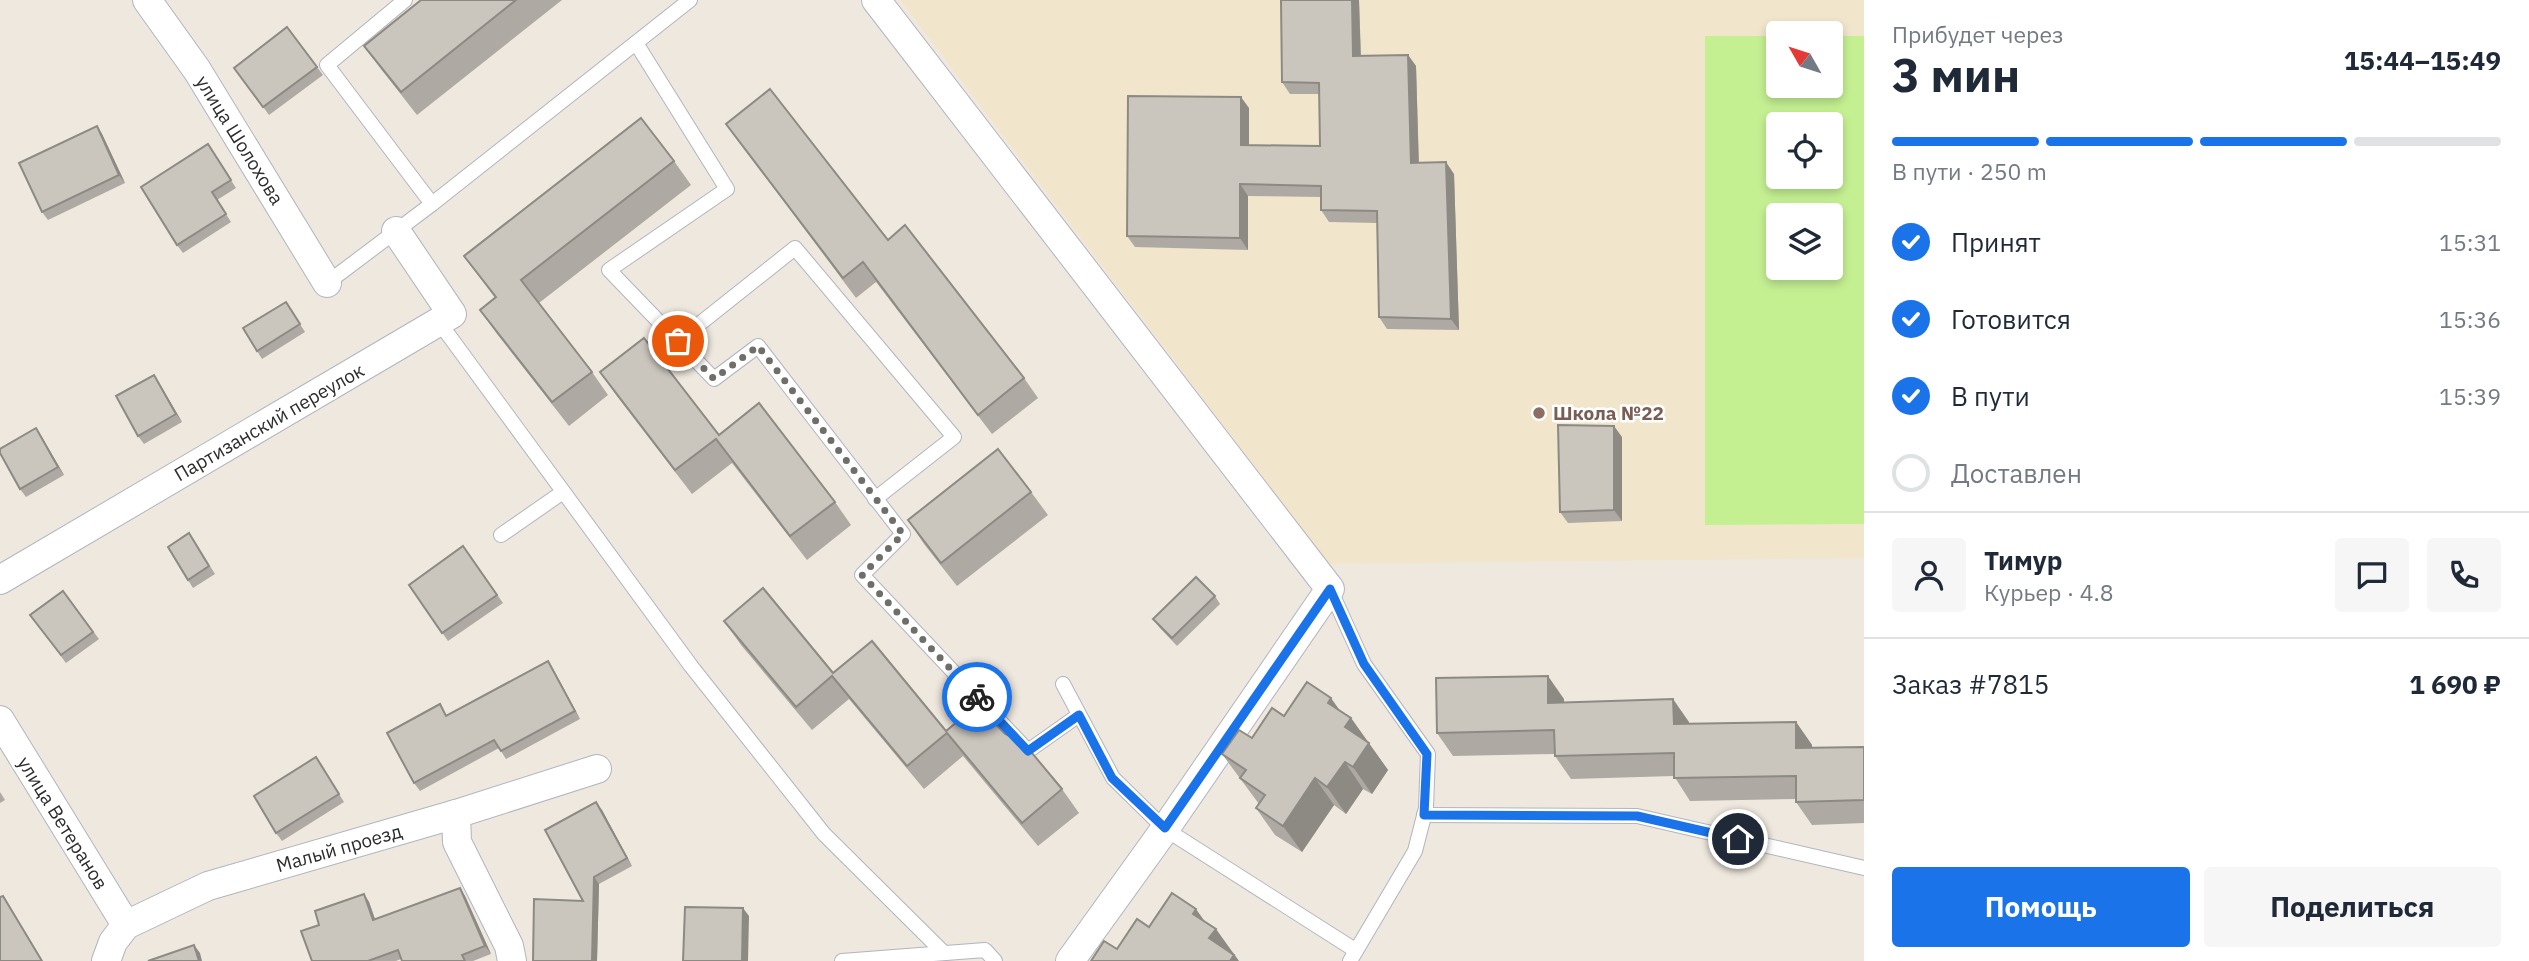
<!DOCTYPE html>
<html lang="ru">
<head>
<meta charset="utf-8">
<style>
  :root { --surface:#fff; --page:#f6f6f7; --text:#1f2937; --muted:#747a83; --line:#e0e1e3; --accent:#1a73e8 }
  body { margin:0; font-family:"IBM Plex Sans",sans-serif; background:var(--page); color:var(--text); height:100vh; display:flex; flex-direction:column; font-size:26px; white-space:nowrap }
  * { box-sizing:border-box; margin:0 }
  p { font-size:23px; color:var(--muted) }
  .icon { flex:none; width:38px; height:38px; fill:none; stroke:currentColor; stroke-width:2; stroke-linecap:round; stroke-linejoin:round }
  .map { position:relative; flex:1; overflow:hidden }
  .drawer { display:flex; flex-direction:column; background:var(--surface); width:665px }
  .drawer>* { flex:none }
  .needle { width:46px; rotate:309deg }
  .buttons { position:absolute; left:1766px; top:21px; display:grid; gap:14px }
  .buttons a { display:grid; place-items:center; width:77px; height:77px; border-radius:7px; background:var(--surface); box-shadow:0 4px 10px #0003; font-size:35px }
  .pin { position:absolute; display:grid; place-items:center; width:60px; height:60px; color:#fff; margin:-30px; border:4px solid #fff; border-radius:50%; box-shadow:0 2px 7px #0007 }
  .courier { position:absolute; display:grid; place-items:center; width:70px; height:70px; margin:-35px; border:5px solid #1a73e8; border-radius:50%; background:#fff; color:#222; box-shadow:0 2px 9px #0007 }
  .headline em { font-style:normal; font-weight:700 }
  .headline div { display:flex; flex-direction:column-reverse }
  .headline { display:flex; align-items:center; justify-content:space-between; height:119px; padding:0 28px }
  h1 { font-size:46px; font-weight:700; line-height:52px }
  .bar { display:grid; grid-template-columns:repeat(4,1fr); gap:10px 7px; align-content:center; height:84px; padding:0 28px }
  .bar i { height:9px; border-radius:5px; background:var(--line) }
  .bar .on { background:var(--accent) }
  .bar p { grid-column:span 4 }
  .line { display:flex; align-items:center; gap:18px; padding:0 28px; border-top:2px solid var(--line) }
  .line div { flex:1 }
  .round { display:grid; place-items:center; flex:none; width:74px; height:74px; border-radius:7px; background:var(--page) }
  ol { padding:0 28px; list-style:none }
  li { display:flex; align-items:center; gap:21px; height:77px }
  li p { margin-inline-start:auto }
  li .icon { padding:7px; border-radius:50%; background:var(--accent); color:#fff; stroke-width:4 }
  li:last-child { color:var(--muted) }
  li i { width:38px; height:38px; border:4px solid var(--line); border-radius:50% }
  .primary-button { display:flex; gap:14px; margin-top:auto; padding:14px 28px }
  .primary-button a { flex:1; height:80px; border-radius:7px; background:var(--accent); color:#fff; font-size:28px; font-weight:700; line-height:80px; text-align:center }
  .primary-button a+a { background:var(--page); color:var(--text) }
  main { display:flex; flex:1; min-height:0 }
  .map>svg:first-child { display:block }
  .education { fill:#f1e6cc; fill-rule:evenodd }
  .pitch { fill:#c5f092; fill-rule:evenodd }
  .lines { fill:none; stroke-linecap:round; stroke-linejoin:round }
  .lane-casing { stroke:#b2b4c0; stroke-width:16 }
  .street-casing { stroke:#b2b4c0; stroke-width:30 }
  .lane { stroke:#fff; stroke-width:14 }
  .street { stroke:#fff; stroke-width:28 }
  .wall { fill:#aea9a3 }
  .shaded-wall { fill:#8d8a84 }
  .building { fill:#cac5bd; stroke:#8d8a84; stroke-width:2 }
  .done { stroke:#706e6a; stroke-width:7; stroke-dasharray:0 12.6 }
  .route { stroke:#1a73e8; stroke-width:9 }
  .education-dot { fill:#8d6e63; stroke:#fff; stroke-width:2.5 }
  .labels { text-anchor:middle; stroke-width:5; stroke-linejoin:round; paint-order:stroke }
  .street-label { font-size:19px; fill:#2c2c2c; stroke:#fff }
  .education-label { font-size:19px; font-weight:bold; fill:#785e54; stroke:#fff; text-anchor:start }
</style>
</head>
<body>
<main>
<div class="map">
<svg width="1864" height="961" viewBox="0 0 1864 961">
  <rect width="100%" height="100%" fill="#efe8de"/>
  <!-- education -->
  <path class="education" d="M900 0H1864V558L1329 564ZM1778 33H1830V86H1778ZM1778 124H1830V177H1778ZM1778 215H1830V268H1778Z"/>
  <!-- pitch -->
  <path class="pitch" d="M1705 36H1778V86H1830L1831 36H1864V524L1705 525ZM1778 124H1830V177H1778ZM1778 215H1830V268H1778Z"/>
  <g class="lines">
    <!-- lane casing -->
    <g class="lane-casing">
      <g id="lane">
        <polyline points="405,0 327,65 432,204"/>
        <polyline points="636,43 727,189 609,270 714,379 758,346 903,534 862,575 1028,751 1079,715"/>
        <polyline points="327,283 432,204 690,0"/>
        <polyline points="439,322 691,666 824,834 944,953"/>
        <polyline points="678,341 795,248 954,437 875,499"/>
        <polyline points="501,535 563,492"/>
        <polyline points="1330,589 1364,664 1428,754 1426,808 1415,851 1350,961"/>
        <polyline points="1063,684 1113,778 1165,829 1355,950"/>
        <polyline points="1424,815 1637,816 1864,868"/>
        <polyline points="842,961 985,950 995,961"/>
      </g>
    </g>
    <!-- street casing -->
    <g class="street-casing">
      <g id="street">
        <polyline points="147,0 197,70 327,283"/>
        <polyline points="876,0 1330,589 1165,829 1070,961"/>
        <polyline points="0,580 452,314 396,231"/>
        <polyline points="0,720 126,925"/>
        <polyline points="456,814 457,842 509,946 512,961"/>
        <polyline points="106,961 113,942 126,925 208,886 456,814 597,769"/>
      </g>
    </g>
    <!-- lane -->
    <use href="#lane" class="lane"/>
    <!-- street -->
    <use href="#street" class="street"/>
  </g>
  <!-- wall -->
  <g class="wall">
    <polygon points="421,0 562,0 417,115 381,69 364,46"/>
    <polygon points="1281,0 1359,0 1361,56 1408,55 1416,66 1419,163 1454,174 1459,330 1387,329 1379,317 1377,223 1329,222 1321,210 1321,197 1248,196 1248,250 1135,247 1127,236 1249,108 1249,145 1320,146 1319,94 1290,94 1282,82"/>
    <polygon points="287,27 323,75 269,115 234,68"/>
    <polygon points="726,124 888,240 1024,378 1038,398 992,434 876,282 856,298"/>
    <polygon points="97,126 102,134 125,183 48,220 42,212"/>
    <polygon points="208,144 236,188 217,200 231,222 183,253 177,245"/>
    <polygon points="674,161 691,185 539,303 592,372 608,395 569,426 497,334 480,310 495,298 464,256"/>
    <polygon points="291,310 305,332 262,359 257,351"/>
    <polygon points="600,372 719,435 835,502 851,525 807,560 732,463 692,494 616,395"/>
    <polygon points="154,375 182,422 144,444 138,436"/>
    <polygon points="41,436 64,475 26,497 20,489"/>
    <polygon points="1622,437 1622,521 1568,523 1560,512"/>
    <polygon points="1031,492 1048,515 957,586 924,544 908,520"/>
    <polygon points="189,533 215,574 193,588 188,580"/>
    <polygon points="463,546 503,603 448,641 409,585"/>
    <polygon points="63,591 99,639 66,663 30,615"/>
    <polygon points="1215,596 1220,604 1177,646 1159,627 1153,619"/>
    <polygon points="724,621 833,673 946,731 1005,734 1062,789 1079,813 1038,846 963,756 924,789 849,699 812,730 741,645"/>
    <polygon points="553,669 580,719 506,759 499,748 420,791 414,783"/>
    <polygon points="1564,699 1564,702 1689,722 1689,724 1796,722 1812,745 1812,748 1864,747 1864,823 1812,825 1796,802 1796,799 1690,801 1674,776 1571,779 1555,756 1555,754 1453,756 1437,733"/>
    <polygon points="1341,711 1351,718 1388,770 1372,794 1363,789 1346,814 1334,805 1302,852 1275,835 1256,808 1259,804 1222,754 1252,738"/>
    <polygon points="321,765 344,802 282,841 276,833"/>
    <polygon points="0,792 5,800 0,803"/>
    <polygon points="602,810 632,866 599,884 597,961 533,961 583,901"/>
    <polygon points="460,888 465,896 491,954 473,961 402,961 401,959 396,961 312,961 319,925 364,894 369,902 375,919"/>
  </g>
  <!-- shaded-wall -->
  <g class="shaded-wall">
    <polygon points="1352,0 1359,0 1361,67 1353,56"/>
    <polygon points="1408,55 1416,66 1419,174 1411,163"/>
    <polygon points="1241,97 1249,108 1249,156 1241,145"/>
    <polygon points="97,126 102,134 125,183 119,175"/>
    <polygon points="1446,162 1454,174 1459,330 1451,319"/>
    <polygon points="1240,184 1248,196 1248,250 1240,238"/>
    <polygon points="154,375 159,383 182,422 176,414"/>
    <polygon points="1614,426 1622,437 1622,521 1614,510"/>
    <polygon points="36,428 41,436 64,475 58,467"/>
    <polygon points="548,661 553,669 580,719 575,711"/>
    <polygon points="1548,676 1564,699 1564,726 1548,703"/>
    <polygon points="1331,698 1348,722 1351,718 1388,770 1372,794 1353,767 1328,703"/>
    <polygon points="1673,699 1689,722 1690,747 1674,724"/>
    <polygon points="1796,722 1812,745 1812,771 1796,748"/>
    <polygon points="1345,762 1363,789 1346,814 1327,787"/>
    <polygon points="1315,778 1334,805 1302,852 1283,826"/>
    <polygon points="596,802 602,810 632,866 627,858"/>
    <polygon points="594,877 599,884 597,961 592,961"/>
    <polygon points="460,888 465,896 491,954 485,946"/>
    <polygon points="364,894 369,902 378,928 373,920"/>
    <polygon points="743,908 749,916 748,961 742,961"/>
    <polygon points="1196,909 1213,933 1216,929 1239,961 1225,961 1193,914"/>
    <polygon points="194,945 200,953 202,961 199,961"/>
  </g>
  <!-- building -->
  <g class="building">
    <polygon points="421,0 516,0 401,92 364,46"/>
    <polygon points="1281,0 1352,0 1353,56 1408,55 1411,163 1446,162 1451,319 1379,317 1377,211 1321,210 1321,186 1240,184 1240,238 1127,236 1128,96 1241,97 1241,145 1320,146 1319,83 1282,82"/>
    <polygon points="287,27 317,67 263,107 234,68"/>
    <polygon points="770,89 888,240 905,225 1024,378 978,415 863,262 843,278 726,124"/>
    <polygon points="641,118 674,161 521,280 592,372 552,402 480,310 496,297 464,256"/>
    <polygon points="97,126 119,175 42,212 19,163"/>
    <polygon points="208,144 231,180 212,192 226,214 177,245 141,187"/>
    <polygon points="286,302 300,324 257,351 243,328"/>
    <polygon points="644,338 719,435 759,403 835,502 790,536 716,439 675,470 600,372"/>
    <polygon points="154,375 176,414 138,436 116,396"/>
    <polygon points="1558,425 1614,426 1614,510 1560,512"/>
    <polygon points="36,428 58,467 20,489 0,453 0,449"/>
    <polygon points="998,449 1031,492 941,563 908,520"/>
    <polygon points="189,533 209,566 188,580 168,547"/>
    <polygon points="463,546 497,595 442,633 409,585"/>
    <polygon points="1196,577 1215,596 1172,638 1153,619"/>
    <polygon points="763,588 833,673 872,641 946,731 977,705 1005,734 1012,737 1017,735 1062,789 1022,823 947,733 907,766 832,676 796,707 724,621"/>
    <polygon points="63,591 93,632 61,655 30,615"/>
    <polygon points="548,661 575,711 501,751 494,740 414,783 387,733 440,704 446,716"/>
    <polygon points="1548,676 1548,703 1673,699 1674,724 1796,722 1796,748 1864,747 1864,800 1796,802 1796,776 1674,778 1674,753 1555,756 1554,730 1437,733 1436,678"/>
    <polygon points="1307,682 1331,698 1328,703 1351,718 1345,727 1369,743 1353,767 1345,762 1327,787 1315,778 1283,826 1256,808 1265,795 1240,778 1246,770 1222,754 1239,730 1252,738 1272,708 1284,716"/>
    <polygon points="316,757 339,794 276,833 254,796"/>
    <polygon points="596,802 627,858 594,877 592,961 533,961 534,899 583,901 545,830"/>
    <polygon points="460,888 485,946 462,955 465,961 402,961 398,950 368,961 312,961 301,931 319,925 315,911 364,894 373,920"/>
    <polygon points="1172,893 1196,909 1193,914 1216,929 1209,938 1234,955 1230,961 1091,961 1104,941 1117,949 1137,919 1149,927"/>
    <polygon points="3,896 42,961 0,961 0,897"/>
    <polygon points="685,907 743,908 742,961 683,961"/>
    <polygon points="194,945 199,961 148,961"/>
  </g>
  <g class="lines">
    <!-- done -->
    <polyline class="done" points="678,341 714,379 758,346 903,534 862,575 977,697"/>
    <!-- route -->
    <polyline class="route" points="977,697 1028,751 1079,715 1112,778 1165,828 1330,589 1364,664 1427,754 1424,815 1637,816 1738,839"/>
  </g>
  <!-- markers -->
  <circle class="education-dot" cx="1539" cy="413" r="7"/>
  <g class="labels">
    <!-- street labels -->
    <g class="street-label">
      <text transform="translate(240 140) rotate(58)" y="7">улица Шолохова</text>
      <text transform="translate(269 422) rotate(-30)" y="7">Партизанский переулок</text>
      <text transform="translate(63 823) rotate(58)" y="7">улица Ветеранов</text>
      <text transform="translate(339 848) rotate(-16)" y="7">Малый проезд</text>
    </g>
    <!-- education labels -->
    <g class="education-label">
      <text x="1553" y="420">Школа №22</text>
    </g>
  </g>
</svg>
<div class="buttons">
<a><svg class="needle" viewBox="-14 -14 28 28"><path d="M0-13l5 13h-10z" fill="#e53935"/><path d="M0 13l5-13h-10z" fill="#747a83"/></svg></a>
<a><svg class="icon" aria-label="locate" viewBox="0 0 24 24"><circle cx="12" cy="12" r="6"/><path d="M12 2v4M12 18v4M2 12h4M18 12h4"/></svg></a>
<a><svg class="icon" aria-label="layers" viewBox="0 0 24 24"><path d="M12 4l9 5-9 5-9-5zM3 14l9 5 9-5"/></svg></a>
</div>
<div class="pin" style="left:678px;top:341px;background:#ea580c"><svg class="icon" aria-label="bag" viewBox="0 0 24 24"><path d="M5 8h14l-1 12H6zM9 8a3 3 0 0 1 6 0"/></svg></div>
<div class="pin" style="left:1738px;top:839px;background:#1f2937"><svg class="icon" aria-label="home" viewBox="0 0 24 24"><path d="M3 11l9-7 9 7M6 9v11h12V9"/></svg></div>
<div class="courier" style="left:977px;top:697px"><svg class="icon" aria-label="bike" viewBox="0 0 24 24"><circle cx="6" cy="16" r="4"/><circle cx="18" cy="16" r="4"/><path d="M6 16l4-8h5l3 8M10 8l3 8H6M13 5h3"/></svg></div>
</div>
<section class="drawer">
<div class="headline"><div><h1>3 мин</h1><p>Прибудет через</p></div><em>15:44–15:49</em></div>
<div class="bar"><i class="on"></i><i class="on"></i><i class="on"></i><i></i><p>В пути · 250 m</p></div>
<ol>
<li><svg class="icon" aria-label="check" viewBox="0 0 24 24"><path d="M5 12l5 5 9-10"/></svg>Принят<p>15:31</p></li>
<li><svg class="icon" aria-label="check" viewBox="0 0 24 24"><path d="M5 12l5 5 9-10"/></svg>Готовится<p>15:36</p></li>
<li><svg class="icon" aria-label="check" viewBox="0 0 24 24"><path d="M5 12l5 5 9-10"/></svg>В пути<p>15:39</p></li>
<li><i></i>Доставлен</li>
</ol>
<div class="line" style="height:126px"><a class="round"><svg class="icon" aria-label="person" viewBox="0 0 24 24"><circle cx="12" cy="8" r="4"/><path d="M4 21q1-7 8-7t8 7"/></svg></a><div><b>Тимур</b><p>Курьер · 4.8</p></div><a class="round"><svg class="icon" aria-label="chat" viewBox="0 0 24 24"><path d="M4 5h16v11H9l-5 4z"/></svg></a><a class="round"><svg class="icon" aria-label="phone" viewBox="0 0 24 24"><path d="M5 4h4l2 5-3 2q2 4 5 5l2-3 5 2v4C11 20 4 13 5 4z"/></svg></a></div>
<div class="line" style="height:91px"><div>Заказ #7815</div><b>1 690 ₽</b></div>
<div class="primary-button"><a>Помощь</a><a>Поделиться</a></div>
</section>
</main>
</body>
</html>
